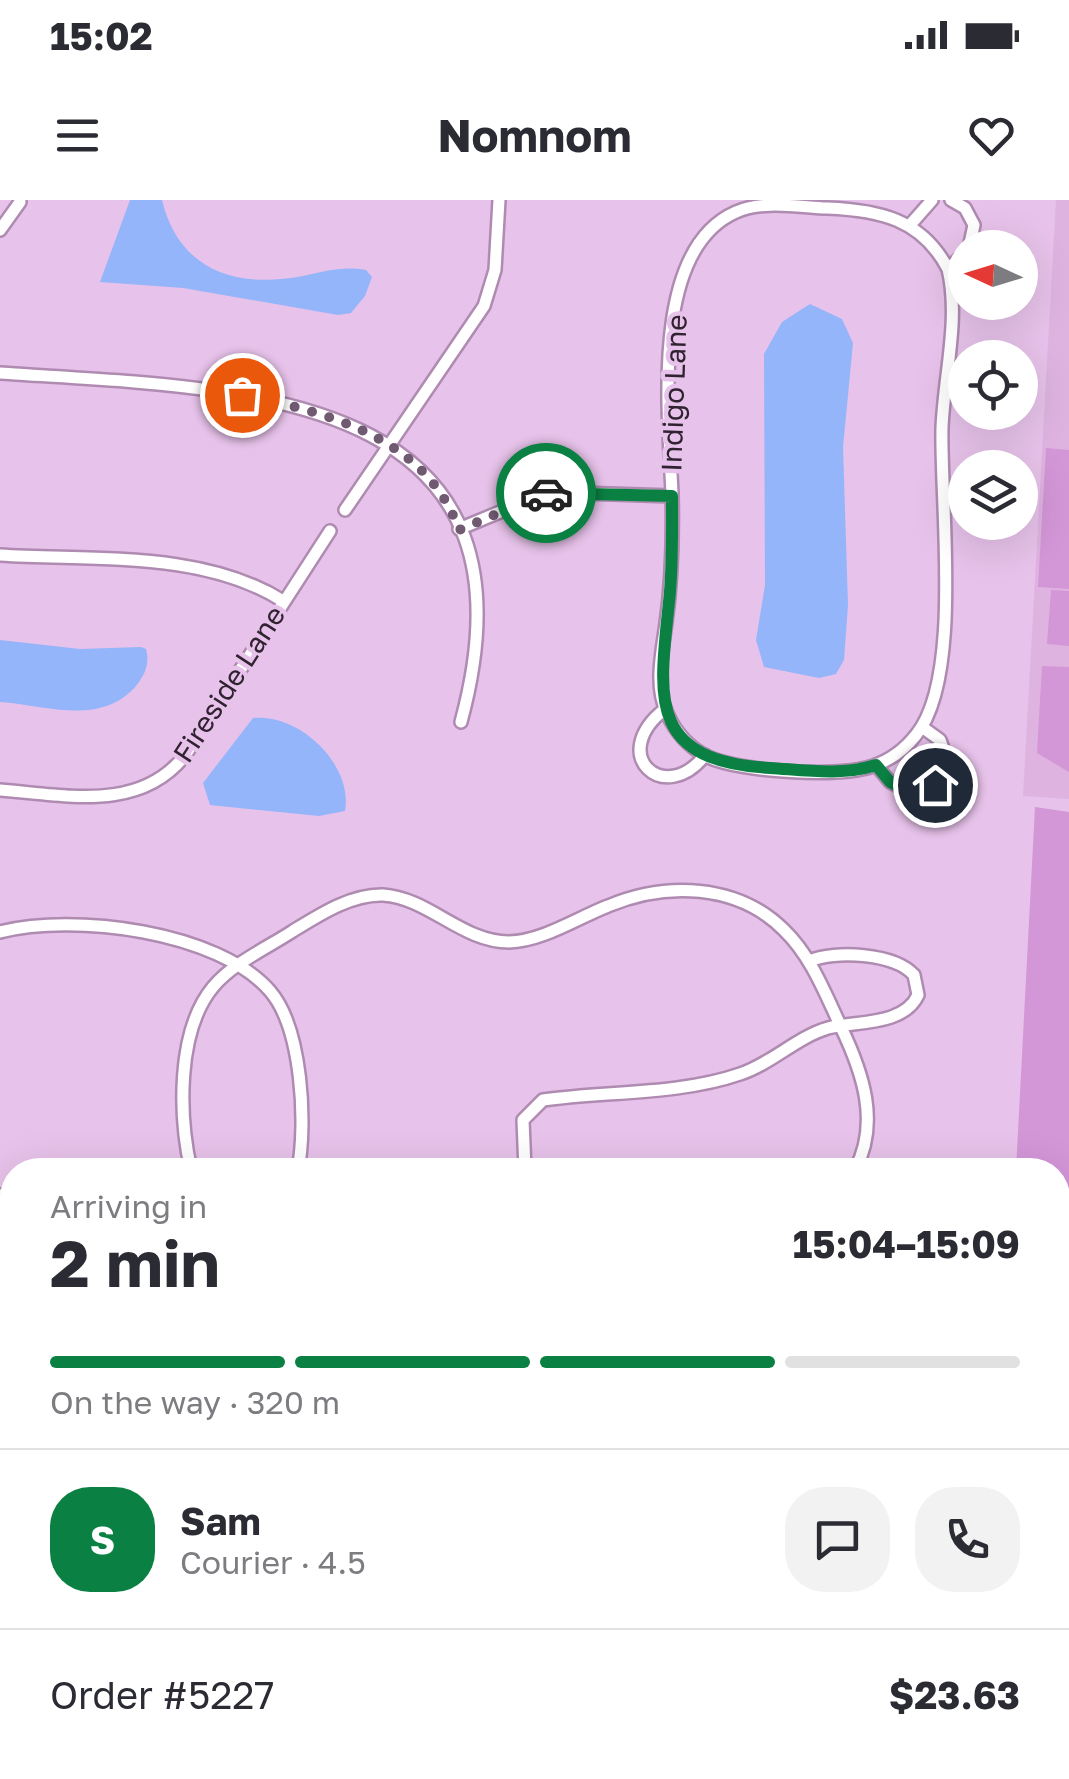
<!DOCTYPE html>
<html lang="en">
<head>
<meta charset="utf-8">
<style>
  :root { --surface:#fff; --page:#f2f2f3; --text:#2b2b33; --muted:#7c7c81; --line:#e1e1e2; --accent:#0b8043 }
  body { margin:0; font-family:"Golos Text",sans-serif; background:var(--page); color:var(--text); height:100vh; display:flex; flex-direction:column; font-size:38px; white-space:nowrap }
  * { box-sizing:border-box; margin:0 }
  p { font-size:32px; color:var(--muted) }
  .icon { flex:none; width:55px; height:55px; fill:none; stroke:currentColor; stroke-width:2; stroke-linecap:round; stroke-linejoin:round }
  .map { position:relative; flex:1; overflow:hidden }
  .side { position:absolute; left:0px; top:958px; width:1070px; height:622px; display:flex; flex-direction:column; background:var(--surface); border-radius:40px 40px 0 0; box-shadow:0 10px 40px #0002 }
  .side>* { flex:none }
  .needle { width:65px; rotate:274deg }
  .buttons { position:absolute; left:948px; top:30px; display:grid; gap:20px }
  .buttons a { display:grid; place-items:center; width:90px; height:90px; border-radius:50%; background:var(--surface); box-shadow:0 10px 40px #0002; font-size:50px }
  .pin { position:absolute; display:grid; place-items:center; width:85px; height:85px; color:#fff; margin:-42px; border:5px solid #fff; border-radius:50%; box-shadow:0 2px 10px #0007 }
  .courier { position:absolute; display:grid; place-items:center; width:100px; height:100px; margin:-50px; border:8px solid #0b8043; border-radius:50%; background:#fff; color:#222; box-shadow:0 2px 12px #0007 }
  .summary em { font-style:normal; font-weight:700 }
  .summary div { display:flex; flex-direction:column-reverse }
  .summary { display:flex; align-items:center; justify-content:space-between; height:170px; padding:0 50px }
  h1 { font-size:65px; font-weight:700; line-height:75px }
  .bar { display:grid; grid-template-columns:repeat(4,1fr); gap:15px 10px; align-content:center; height:120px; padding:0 50px }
  .bar i { height:12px; border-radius:8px; background:var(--line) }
  .bar .on { background:var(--accent) }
  .bar p { grid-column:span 4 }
  .line { display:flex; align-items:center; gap:25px; padding:0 50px; border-top:2px solid var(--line) }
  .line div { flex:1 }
  .round { display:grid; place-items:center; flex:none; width:105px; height:105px; border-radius:40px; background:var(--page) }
  .status { display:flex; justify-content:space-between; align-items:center; height:70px; padding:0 50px; background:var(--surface); direction:ltr }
  .status svg { height:28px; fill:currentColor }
  header { display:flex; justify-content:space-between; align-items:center; height:130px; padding:0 50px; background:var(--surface); font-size:45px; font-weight:700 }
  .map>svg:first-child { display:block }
  .built { fill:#deb3e0 }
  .green { fill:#d396d7 }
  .water { fill:#94b5fa }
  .building { fill:#bf9bc1; stroke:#7c5b7f; stroke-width:2.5 }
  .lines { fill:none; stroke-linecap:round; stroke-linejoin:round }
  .minor-casing { stroke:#af8bb1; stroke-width:16 }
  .motorway-casing { stroke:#af8bb1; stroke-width:25 }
  .minor { stroke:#fff; stroke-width:11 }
  .motorway { stroke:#fff; stroke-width:20 }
  .done { stroke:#705a72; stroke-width:10; stroke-dasharray:0 18 }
  .route { stroke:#0b8043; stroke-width:12 }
  .labels { text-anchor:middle; stroke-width:9; stroke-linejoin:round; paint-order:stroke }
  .street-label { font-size:28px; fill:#302231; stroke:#e7c2ea }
</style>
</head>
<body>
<div class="status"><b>15:02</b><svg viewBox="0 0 49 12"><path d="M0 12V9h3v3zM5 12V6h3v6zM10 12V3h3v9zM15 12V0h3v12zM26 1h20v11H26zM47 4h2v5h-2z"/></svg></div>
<header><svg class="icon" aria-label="menu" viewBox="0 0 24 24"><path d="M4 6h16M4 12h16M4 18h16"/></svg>Nomnom<svg class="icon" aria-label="heart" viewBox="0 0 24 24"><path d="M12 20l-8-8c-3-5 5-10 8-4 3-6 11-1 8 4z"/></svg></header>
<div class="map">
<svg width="1069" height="1579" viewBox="0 0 1069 1579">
  <rect width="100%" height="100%" fill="#e7c2ea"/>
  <!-- built -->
  <g class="built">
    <polygon points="1056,0 1069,0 1069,599 1023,596"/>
    <polygon points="0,1516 12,1517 12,1568 818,1568 973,1579 0,1579"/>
  </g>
  <!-- green -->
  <g class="green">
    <polygon points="1046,248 1069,250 1069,389 1038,387"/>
    <polygon points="1051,390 1069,391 1069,446 1047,444"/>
    <polygon points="1042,466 1069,467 1069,572 1037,553"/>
    <polygon points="1035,607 1069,612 1069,1243 1058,1248 1058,970 1016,970"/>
  </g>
  <!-- water -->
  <g class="water">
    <path d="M130 0H162C179 70 235 89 303 76 327 71 341 66 366 70L372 77 365 96 351 113 338 115 183 88 100 82Z"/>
    <polygon points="810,104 842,119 853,143 843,247 848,405 844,460 836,474 819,478 764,467 756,440 765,385 764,154 782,122"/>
    <path d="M0 440 80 449 141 447 146 449C150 463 145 475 136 486 100 527 46 505 0 502Z"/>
    <path d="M253 518C299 513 353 564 345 611L319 616 210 605 203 583Z"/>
  </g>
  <!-- building -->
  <polygon class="building" points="88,1568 152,1568 151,1579 88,1579"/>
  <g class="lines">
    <!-- minor casing -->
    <g class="minor-casing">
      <g id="minor">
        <polyline points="951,0 965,8 974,25 969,48"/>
        <polyline points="910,25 932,0"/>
        <polyline points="0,30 20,2"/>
        <path d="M948 69C922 19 879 10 827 8 799 7 762 0 736 12 649 50 669 217 672 294 673 337 672 380 666 423 662 453 654 485 667 513 675 532 690 548 708 557 740 572 840 578 873 566 891 560 905 549 916 535 963 478 940 302 942 228 944 176 960 119 948 69L965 53"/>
        <path d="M0 173C231 189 553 183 461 522"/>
        <polyline points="345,310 484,106 495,70 499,0"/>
        <polyline points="459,329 548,292 672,296"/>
        <path d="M0 355C93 361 202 350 283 401"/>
        <path d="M665 509C606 555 665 607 705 555"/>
        <polyline points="876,565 890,582 907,591 935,585 946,557 940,540 922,527"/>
        <path d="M0 590C66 595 141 613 186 554L330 331"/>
        <path d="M0 732C73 713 218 731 270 791 302 828 307 923 298 970"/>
        <path d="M191 970C179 917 176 832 213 787 233 763 267 748 293 731 319 715 351 694 383 695 429 698 462 742 509 742 543 741 577 718 608 706 665 682 737 683 784 730 811 756 825 793 841 827 863 873 880 923 855 970"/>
        <path d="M525 970 523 920 543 900C607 891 679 895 740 874 771 864 797 837 828 828 855 821 904 826 918 795L914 775C894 753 835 750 809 761"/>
        <polyline points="0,995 12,1004"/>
        <polyline points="0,1214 12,1220"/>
        <polyline points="1058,1255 1069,1250"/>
      </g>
    </g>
    <!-- motorway casing -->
    <g class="motorway-casing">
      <g id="motorway">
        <polyline points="0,1436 12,1437"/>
        <polyline points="1058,1479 1069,1479"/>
        <polyline points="0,1483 12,1484"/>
        <polyline points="1058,1499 1069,1500"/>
        <polyline points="1058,1543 1069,1543"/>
        <polyline points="1058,1566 1069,1567"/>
      </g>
    </g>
    <!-- minor -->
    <use href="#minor" class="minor"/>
    <!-- motorway -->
    <use href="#motorway" class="motorway"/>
  </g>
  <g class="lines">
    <!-- done -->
    <path class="done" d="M242 195C327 212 427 238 459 330L546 293"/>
    <!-- route -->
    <path class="route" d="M546 293 672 296C672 331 673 367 669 402 659 498 647 561 770 568 804 570 842 576 876 565L890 582 907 591 935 585"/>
  </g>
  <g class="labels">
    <!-- street labels -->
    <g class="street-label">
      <text transform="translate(674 193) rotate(-88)" y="10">Indigo Lane</text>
      <text transform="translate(229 484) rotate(-57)" y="10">Fireside Lane</text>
    </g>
  </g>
</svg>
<div class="buttons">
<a><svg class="needle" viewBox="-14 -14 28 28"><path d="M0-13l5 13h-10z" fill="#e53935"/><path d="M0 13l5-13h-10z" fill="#7c7c81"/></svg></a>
<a><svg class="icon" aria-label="locate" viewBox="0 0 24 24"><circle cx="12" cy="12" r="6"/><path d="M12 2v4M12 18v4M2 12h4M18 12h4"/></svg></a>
<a><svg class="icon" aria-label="layers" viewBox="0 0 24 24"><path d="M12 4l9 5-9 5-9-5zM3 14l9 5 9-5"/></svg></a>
</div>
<div class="pin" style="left:242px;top:195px;background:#ea580c"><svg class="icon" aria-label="bag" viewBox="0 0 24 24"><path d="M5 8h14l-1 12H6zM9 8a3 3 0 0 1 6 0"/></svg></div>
<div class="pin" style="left:935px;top:585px;background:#1f2937"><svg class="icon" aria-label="home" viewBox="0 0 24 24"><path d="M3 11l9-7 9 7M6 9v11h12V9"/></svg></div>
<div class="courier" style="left:546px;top:293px"><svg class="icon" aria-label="car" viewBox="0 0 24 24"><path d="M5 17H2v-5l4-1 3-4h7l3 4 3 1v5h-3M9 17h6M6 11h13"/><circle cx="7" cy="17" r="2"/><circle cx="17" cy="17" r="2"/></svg></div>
<section class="side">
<div class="summary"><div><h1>2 min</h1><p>Arriving in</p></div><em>15:04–15:09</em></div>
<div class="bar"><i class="on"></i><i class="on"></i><i class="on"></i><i></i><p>On the way · 320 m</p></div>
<div class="line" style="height:180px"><b class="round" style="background:var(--accent);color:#fff">S</b><div><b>Sam</b><p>Courier · 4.5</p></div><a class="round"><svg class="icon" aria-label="chat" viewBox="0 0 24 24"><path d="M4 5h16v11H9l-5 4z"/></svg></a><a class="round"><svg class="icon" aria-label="phone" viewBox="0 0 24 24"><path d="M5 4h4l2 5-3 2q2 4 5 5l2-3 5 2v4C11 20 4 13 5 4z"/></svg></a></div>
<div class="line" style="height:130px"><div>Order #5227</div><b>$23.63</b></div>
</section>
</div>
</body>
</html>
